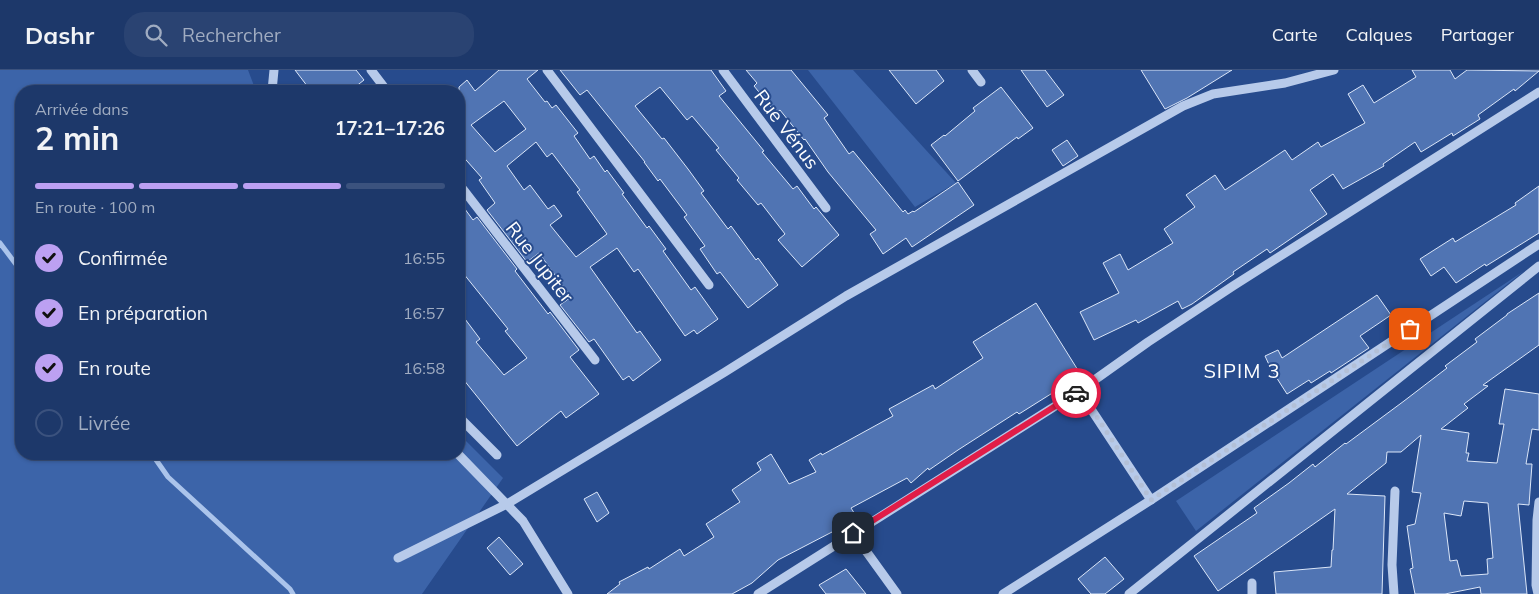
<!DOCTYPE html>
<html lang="fr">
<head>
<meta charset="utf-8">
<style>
  :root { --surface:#1d386a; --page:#2a4372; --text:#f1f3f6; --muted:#a0acc1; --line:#3b527e; --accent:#bca0f2 }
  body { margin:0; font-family:Mulish,sans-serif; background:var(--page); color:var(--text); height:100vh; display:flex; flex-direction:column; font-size:19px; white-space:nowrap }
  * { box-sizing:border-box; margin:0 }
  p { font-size:16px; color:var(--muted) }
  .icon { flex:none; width:28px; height:28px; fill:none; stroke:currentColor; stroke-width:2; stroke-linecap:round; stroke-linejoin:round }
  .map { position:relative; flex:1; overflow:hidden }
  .side { position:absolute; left:15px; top:15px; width:450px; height:375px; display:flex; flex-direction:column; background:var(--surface); border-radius:20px; box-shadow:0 1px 4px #0004,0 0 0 1px var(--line) }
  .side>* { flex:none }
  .pin { position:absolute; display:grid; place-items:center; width:42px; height:42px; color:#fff; margin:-21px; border-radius:10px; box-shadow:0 2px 8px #0006 }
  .courier { position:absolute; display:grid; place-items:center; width:50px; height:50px; margin:-25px; border:4px solid #e11d48; border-radius:50%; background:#fff; color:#222; box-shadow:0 1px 6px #0007 }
  .head em { font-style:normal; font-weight:700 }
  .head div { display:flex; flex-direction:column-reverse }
  .head { display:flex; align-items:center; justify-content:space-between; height:85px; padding:0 20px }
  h1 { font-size:32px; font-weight:700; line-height:38px }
  .bar { display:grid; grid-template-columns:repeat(4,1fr); gap:8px 5px; align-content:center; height:60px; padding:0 20px }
  .bar i { height:6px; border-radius:4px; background:var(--line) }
  .bar .on { background:var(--accent) }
  .bar p { grid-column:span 4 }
  ol { padding:0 20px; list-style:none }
  li { display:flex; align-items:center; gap:15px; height:55px }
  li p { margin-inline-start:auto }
  li .icon { padding:5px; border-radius:50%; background:var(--accent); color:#111; stroke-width:4 }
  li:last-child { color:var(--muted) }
  li i { width:28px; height:28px; border:2px solid var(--line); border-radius:50% }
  header { display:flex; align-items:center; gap:30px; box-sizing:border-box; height:70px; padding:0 25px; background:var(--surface); border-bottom:1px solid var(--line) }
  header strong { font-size:24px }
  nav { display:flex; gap:28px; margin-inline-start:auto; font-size:18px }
  .search { width:350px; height:45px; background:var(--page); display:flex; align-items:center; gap:12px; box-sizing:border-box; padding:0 18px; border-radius:20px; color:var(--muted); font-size:19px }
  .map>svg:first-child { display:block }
  .green { fill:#3c64a9 }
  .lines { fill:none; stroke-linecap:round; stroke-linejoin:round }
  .stream { stroke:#abc4eb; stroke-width:5 }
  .building { fill:#5074b3; stroke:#dbe6f8; fill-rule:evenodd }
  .minor { stroke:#b7caea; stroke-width:9 }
  .done { stroke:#b3c0d7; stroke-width:5; stroke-dasharray:0 9 }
  .route { stroke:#e11d48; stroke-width:6 }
  .labels { text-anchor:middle; stroke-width:4; stroke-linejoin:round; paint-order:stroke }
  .street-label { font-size:19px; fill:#fff; stroke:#274b8d }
  .neighbourhood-label { font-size:20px; letter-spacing:1px; fill:#fff; stroke:#274b8d }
</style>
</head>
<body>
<header>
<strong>Dashr</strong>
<div class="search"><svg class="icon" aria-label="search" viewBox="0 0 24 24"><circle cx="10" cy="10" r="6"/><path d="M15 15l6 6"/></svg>Rechercher</div>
<nav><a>Carte</a><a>Calques</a><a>Partager</a></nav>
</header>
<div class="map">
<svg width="1539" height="524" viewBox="0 0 1539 524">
  <rect width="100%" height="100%" fill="#274b8d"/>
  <!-- green -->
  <g class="green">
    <polygon points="0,0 248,0 256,21 21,21 21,384 459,384 459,364 503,408 422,524 0,524"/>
    <polygon points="808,0 853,0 956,113 915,137"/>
    <polygon points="1524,201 1196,461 1176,431"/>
  </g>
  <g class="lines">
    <!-- stream -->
    <g class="stream">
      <polyline points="0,173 21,201"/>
      <polyline points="152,384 168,407 290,519 293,524"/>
    </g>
  </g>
  <!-- building -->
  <g class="building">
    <polygon points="295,0 356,0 364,10 350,21 311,21"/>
    <path d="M499 0H538L527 9 545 32 547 31 552 38 556 35 578 63 574 66 590 89 594 86 605 102 607 100 624 123 622 124 647 158 649 156 666 179 663 181 691 220 695 217 718 249 697 264 694 260 685 266 638 199 634 202 617 178 590 197 637 263 640 261 661 290 633 311 629 306 623 310 594 269 589 272 560 235 571 227 539 183 527 192 487 140 495 133 479 110 482 108 459 82V17L467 10 475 21ZM504 31 526 59 495 82 471 55ZM536 72 547 87 552 83 580 120 577 122 607 164 576 187 550 155 562 146 554 135 548 139 530 115 524 120 507 96Z"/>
    <polygon points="560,0 711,0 726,21 719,26 764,81 762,82 793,119 797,116 814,139 816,137 839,165 802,197 778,170 785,164 761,133 758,135 737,110 739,108 716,80 719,78 692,46 687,50 660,17 635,36 662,69 664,68 688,99 704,121 701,123 728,159 731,156 756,190 758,188 778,215 748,238 720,202 717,204 700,179 705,176 684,147 687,145 660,109 658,111 644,92 645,92 587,20 580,25"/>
    <polygon points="746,0 791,0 828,45 824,48 849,84 853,81 903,142 905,140 908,144 913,141 914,142 958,112 974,135 912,177 906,168 883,184 870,164 876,160 828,102 805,69 804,70 780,40 776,43 754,16 757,13"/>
    <polygon points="889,0 936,0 944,11 916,34"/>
    <polygon points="1021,0 1045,0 1064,25 1047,37"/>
    <polygon points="1141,0 1232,0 1187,28 1165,39"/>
    <polygon points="1412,0 1450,0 1455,9 1467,0 1539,1 1515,21 1514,19 1478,45 1480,49 1453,66 1452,63 1421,82 1415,72 1383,94 1384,96 1343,119 1333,104 1310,120 1327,144 1270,183 1267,179 1233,202 1234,204 1192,234 1182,239 1178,231 1138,253 1136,250 1094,270 1080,242 1119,223 1103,193 1120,184 1128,200 1173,173 1164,159 1195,137 1186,125 1215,105 1225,120 1285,80 1292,90 1318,72 1321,77 1365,53 1348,24 1363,15 1374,33 1416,7"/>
    <polygon points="1001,17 1033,58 1018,69 1017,67 958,111 931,75 944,65 945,66 975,41 973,38"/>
    <polygon points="1067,70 1078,86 1063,96 1052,80"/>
    <polygon points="1539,116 1539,163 1486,196 1485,194 1456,213 1444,197 1431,206 1420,189 1453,168 1455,172 1516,135 1515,133"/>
    <polygon points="459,131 473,150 477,147 517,199 515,201 548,244 550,242 579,280 570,287 599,324 566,348 561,341 517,376 459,304 459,241 480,269 476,272 504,305 527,288 505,261 508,259 459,198"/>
    <path d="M1539 223V275L1483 315 1488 316 1464 334 1468 338 1441 359 1469 363 1466 383H1469L1467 391 1497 393 1504 354H1499L1505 319 1539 324V360L1532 359 1526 394H1532L1529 435 1518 434 1527 524H1481L1480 517 1445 524H1415L1410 499 1413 498 1407 456 1415 454 1421 423 1412 422 1421 365 1401 382H1387L1386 393 1347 424 1385 426 1382 524H1276L1274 502 1331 497 1332 480H1333L1335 439 1218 521 1194 486 1257 443 1254 438 1289 413 1313 394 1315 397 1345 373 1346 374 1404 331 1447 298 1445 296 1477 272 1475 269 1507 245V244ZM1464 431 1488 433 1493 488 1487 489 1488 504 1461 506 1457 490 1450 491 1444 443 1461 446Z"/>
    <polygon points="1377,225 1391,245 1360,266 1369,278 1331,303 1330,301 1311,313 1309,310 1287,324 1271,299 1265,286 1278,280 1282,288"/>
    <polygon points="1036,233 1081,305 1019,344 1017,342 958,380 929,400 928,398 911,413 907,408 851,438 858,449 833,464 832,462 778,490 752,513 732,524 607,524 620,514 619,512 648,497 649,499 680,479 684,486 714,467 706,454 740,432 732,420 761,400 757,393 771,384 789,414 816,402 809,390 821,383 822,385 893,346 889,339 933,315 935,319 983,288 973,272"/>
    <polygon points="597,422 609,443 597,452 584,429"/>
    <polygon points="499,467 523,494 510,505 487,478"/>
    <polygon points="1105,487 1124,509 1105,524 1091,524 1078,509"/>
    <polygon points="846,499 866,524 826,524 819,515"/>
  </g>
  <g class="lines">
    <!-- minor -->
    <g class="minor">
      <polyline points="371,0 387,21"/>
      <polyline points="547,0 709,215"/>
      <polyline points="723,0 826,138"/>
      <polyline points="972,0 981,12"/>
      <polyline points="272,21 274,0"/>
      <polyline points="459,114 595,290"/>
      <polyline points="1079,321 1151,430"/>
      <polyline points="459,347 497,385"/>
      <polyline points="458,384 523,451 568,524"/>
      <polyline points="853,463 897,524"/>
      <polyline points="398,488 507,434 725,302 846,226 1183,36 1213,24 1285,13 1334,0"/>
      <polyline points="1252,513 1252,524"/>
      <polyline points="758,524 1079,321 1148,272 1233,216 1539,22"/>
      <polyline points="1003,524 1151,430 1539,174"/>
      <polyline points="1129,524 1539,196"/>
      <polyline points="1394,524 1392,495 1395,421"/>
      <polyline points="1538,524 1536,515 1537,450 1539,432"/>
    </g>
  </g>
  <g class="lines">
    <!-- done -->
    <polyline class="done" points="1076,323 1080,321 1151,430 1410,259"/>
    <!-- route -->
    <polyline class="route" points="853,463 1076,323"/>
  </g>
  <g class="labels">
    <!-- street labels -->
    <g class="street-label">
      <text transform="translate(787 59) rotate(53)" y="7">Rue Vénus</text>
      <text transform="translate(540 192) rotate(52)" y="7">Rue Jupiter</text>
    </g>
    <!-- neighbourhood labels -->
    <g class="neighbourhood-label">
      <text x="1242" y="308">SIPIM 3</text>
    </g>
  </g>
</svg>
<div class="pin" style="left:1410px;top:259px;background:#ea580c"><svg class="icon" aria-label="bag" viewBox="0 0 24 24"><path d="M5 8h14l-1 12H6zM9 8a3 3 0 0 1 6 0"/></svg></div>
<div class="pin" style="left:853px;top:463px;background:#1f2937"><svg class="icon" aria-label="home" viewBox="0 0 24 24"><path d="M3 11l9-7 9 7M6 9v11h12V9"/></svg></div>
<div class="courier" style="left:1076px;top:323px"><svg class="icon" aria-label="car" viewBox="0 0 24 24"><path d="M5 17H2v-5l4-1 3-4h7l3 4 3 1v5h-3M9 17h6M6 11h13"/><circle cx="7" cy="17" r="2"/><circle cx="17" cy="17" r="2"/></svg></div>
<section class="side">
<div class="head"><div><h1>2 min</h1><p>Arrivée dans</p></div><em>17:21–17:26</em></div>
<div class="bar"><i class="on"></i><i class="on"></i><i class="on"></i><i></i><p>En route · 100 m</p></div>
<ol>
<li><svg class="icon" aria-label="check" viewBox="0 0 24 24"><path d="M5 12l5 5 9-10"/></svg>Confirmée<p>16:55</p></li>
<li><svg class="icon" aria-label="check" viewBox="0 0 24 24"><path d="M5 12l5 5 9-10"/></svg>En préparation<p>16:57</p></li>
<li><svg class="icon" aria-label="check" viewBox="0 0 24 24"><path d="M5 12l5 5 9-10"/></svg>En route<p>16:58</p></li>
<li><i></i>Livrée</li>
</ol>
</section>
</div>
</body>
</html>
